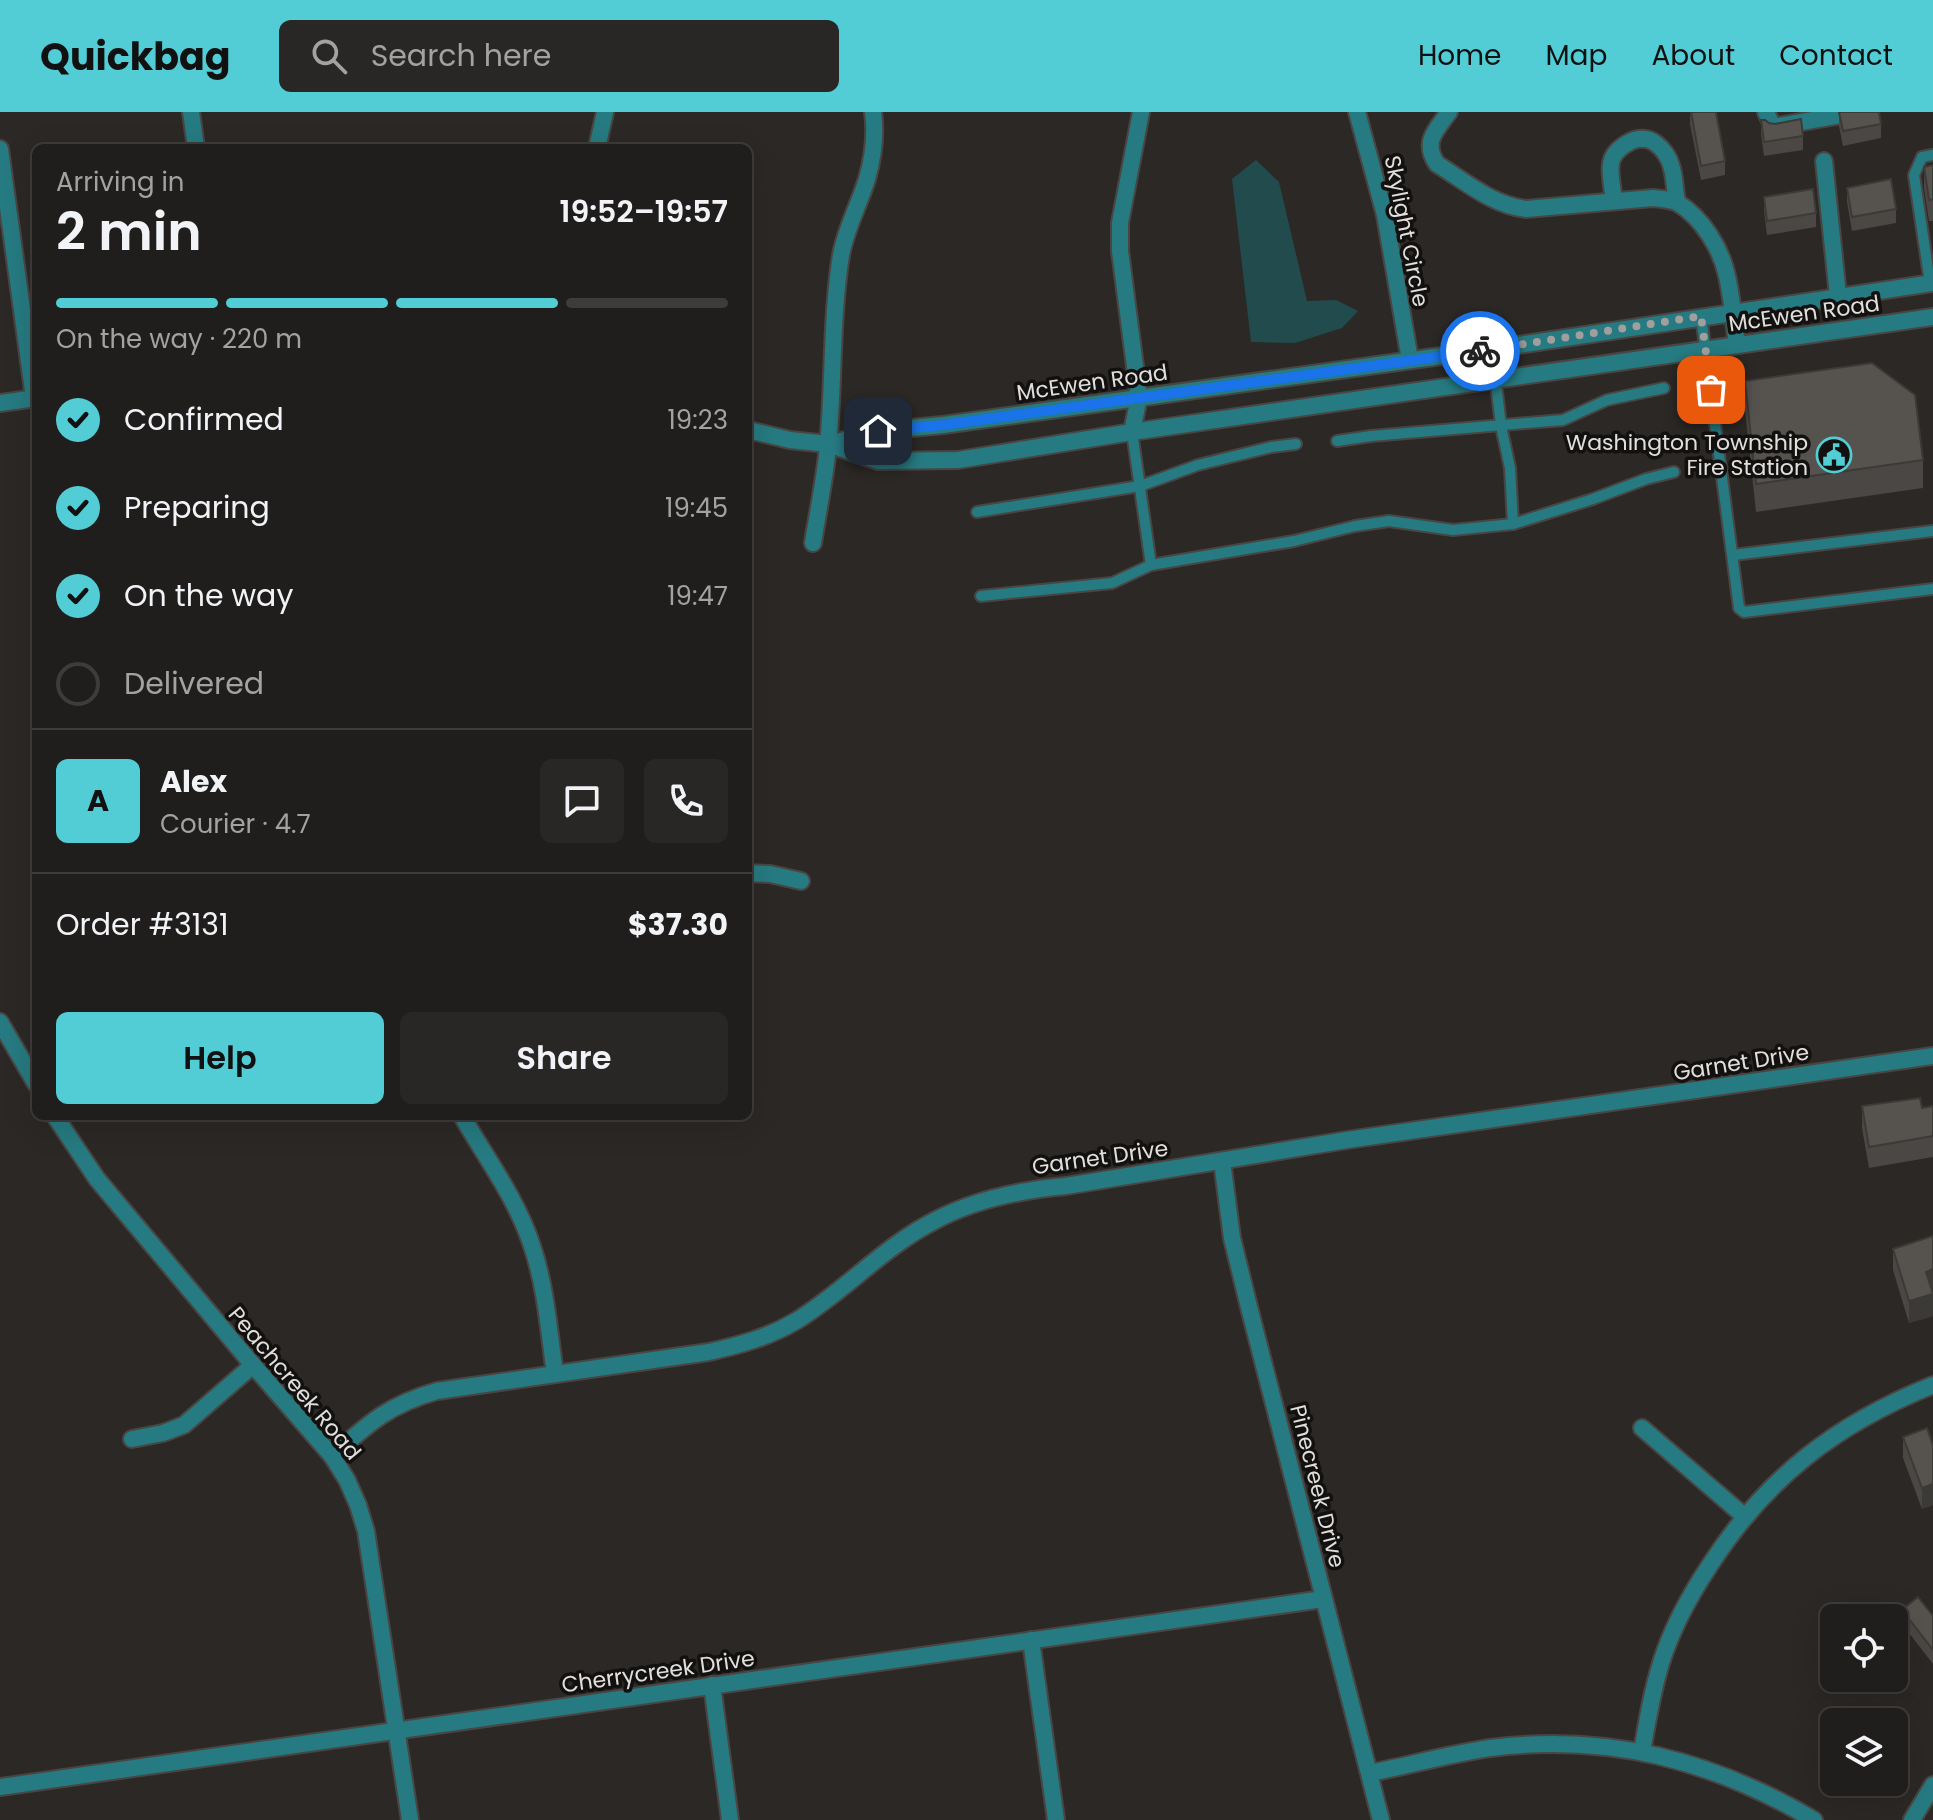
<!DOCTYPE html>
<html lang="en">
<head>
<meta charset="utf-8">
<style>
  :root { --surface:#201e1c; --page:#282725; --text:#f1f3f6; --muted:#a2a2a3; --line:#3d3c3b; --accent:#52ccd5 }
  body { margin:0; font-family:Poppins,sans-serif; background:var(--page); color:var(--text); height:100vh; display:flex; flex-direction:column; font-size:30px; white-space:nowrap }
  * { box-sizing:border-box; margin:0 }
  p { font-size:26px; color:var(--muted) }
  .icon { flex:none; width:44px; height:44px; fill:none; stroke:currentColor; stroke-width:2; stroke-linecap:round; stroke-linejoin:round }
  .map { position:relative; flex:1; overflow:hidden }
  .side { position:absolute; left:32px; top:32px; width:720px; height:976px; display:flex; flex-direction:column; background:var(--surface); border-radius:12px; box-shadow:0 8px 32px #0002,0 0 0 2px var(--line) }
  .side>* { flex:none }
  .fabs { position:absolute; left:1820px; top:1492px; display:grid; gap:16px }
  .fabs a { display:grid; place-items:center; width:88px; height:88px; border-radius:12px; background:var(--surface); box-shadow:0 8px 32px #0002,0 0 0 2px var(--line); font-size:40px }
  .pin { position:absolute; display:grid; place-items:center; width:68px; height:68px; color:#fff; margin:-34px; border-radius:16px; box-shadow:0 4px 12px #0006 }
  .courier { position:absolute; display:grid; place-items:center; width:80px; height:80px; margin:-40px; border:6px solid #1a73e8; border-radius:50%; background:#fff; color:#222; box-shadow:0 2px 10px #0007 }
  .head em { font-style:normal; font-weight:600 }
  .head div { display:flex; flex-direction:column-reverse }
  .head { display:flex; align-items:center; justify-content:space-between; height:136px; padding:0 24px }
  h1 { font-size:52px; font-weight:600; line-height:60px }
  .bar { display:grid; grid-template-columns:repeat(4,1fr); gap:12px 8px; align-content:center; height:96px; padding:0 24px }
  .bar i { height:10px; border-radius:6px; background:var(--line) }
  .bar .selected { background:var(--accent) }
  .bar p { grid-column:span 4 }
  .line { display:flex; align-items:center; gap:20px; padding:0 24px; border-top:2px solid var(--line) }
  .line div { flex:1 }
  .round { display:grid; place-items:center; flex:none; width:84px; height:84px; border-radius:12px; background:var(--page) }
  ol { padding:0 24px; list-style:none }
  li { display:flex; align-items:center; gap:24px; height:88px }
  li p { margin-inline-start:auto }
  li .icon { padding:8px; border-radius:50%; background:var(--accent); color:#111; stroke-width:4 }
  li:last-child { color:var(--muted) }
  li i { width:44px; height:44px; border:4px solid var(--line); border-radius:50% }
  .button { display:flex; gap:16px; margin-top:auto; padding:16px 24px }
  .button a { flex:1; height:92px; border-radius:12px; background:var(--accent); color:#111; font-size:32px; font-weight:600; line-height:92px; text-align:center }
  .button a+a { background:var(--page); color:var(--text) }
  header { display:flex; align-items:center; gap:48px; box-sizing:border-box; height:112px; padding:0 40px; background:var(--accent); color:#111 }
  header strong { font-size:38px }
  nav { display:flex; gap:44px; margin-inline-start:auto; font-size:28px }
  .search { width:560px; height:72px; background:var(--page); display:flex; align-items:center; gap:20px; box-sizing:border-box; padding:0 28px; border-radius:12px; color:var(--muted); font-size:30px }
  .map>svg:first-child { display:block }
  .water { fill:#224b4e }
  .lines { fill:none; stroke-linecap:round; stroke-linejoin:round }
  .service-casing { stroke:#484542; stroke-width:14 }
  .minor-casing { stroke:#484542; stroke-width:20 }
  .tertiary-casing { stroke:#484542; stroke-width:20 }
  .service { stroke:#267a81; stroke-width:10 }
  .minor { stroke:#267a81; stroke-width:16 }
  .tertiary { stroke:#267a81; stroke-width:16 }
  .wall { fill:#4a4744 }
  .shaded-wall { fill:#3c3a37 }
  .building { fill:#56534f; stroke:#3c3a37; stroke-width:2 }
  .done { stroke:#a19f9d; stroke-width:8; stroke-dasharray:0 14.4 }
  .route { stroke:#1a73e8; stroke-width:10 }
  .labels { text-anchor:middle; stroke-width:7; stroke-linejoin:round; paint-order:stroke }
  .street-label { font-size:22px; fill:#e1dfdd; stroke:#12110f }
  .poi-label { font-size:22px; fill:#e1dfdd; stroke:#12110f; text-anchor:end }
</style>
</head>
<body>
<header>
<strong>Quickbag</strong>
<div class="search"><svg class="icon" aria-label="search" viewBox="0 0 24 24"><circle cx="10" cy="10" r="6"/><path d="M15 15l6 6"/></svg>Search here</div>
<nav><a>Home</a><a>Map</a><a>About</a><a>Contact</a></nav>
</header>
<div class="map">
<svg width="1933" height="1708" viewBox="0 0 1933 1708">
  <rect width="100%" height="100%" fill="#2b2825"/>
  <!-- water -->
  <polygon class="water" points="1256,48 1279,70 1307,189 1336,188 1358,199 1342,216 1295,231 1251,230 1232,67"/>
  <g class="lines">
    <!-- service casing -->
    <g class="service-casing">
      <g id="service">
        <polyline points="1930,171 1914,63 1922,45 1933,43"/>
        <polyline points="1701,204 1739,496 1744,500 1933,477"/>
        <polyline points="1492,237 1501,314 1510,356 1513,412"/>
        <polyline points="1132,320 1151,453"/>
        <polyline points="1337,329 1371,324 1563,308 1607,288 1664,276"/>
        <polyline points="977,400 1140,374 1198,353 1271,335 1296,332"/>
        <polyline points="1733,443 1933,419"/>
        <polyline points="981,484 1112,471 1151,453 1294,429 1355,414 1389,409 1453,418 1513,412 1593,387 1646,367 1674,360"/>
      </g>
    </g>
    <!-- minor casing -->
    <g class="minor-casing">
      <g id="minor">
        <polyline points="191,0 196,36"/>
        <polyline points="1357,0 1385,103 1410,248"/>
        <path d="M1449 0C1436 18 1422 30 1437 52 1466 70 1492 93 1526 97L1653 86C1662 87 1670 87 1678 91 1702 106 1721 136 1727 164 1732 186 1734 210 1737 233"/>
        <polyline points="1766,0 1773,15 1858,0"/>
        <polyline points="597,36 605,0"/>
        <polyline points="0,37 34,286"/>
        <polyline points="1824,49 1838,184"/>
        <path d="M1614 89C1613 78 1609 62 1611 51 1613 38 1632 25 1645 27 1652 27 1661 35 1665 41 1675 54 1674 75 1677 90"/>
        <polyline points="1132,320 1139,285 1120,139 1120,111 1141,0"/>
        <path d="M813 431C818 399 825 366 828 334 834 270 831 206 841 143 846 116 859 93 867 67 873 46 876 22 873 0"/>
        <polyline points="748,761 770,762 801,769"/>
        <polyline points="0,910 36,972"/>
        <polyline points="55,1004 97,1067 253,1253 332,1344 347,1368 358,1393 366,1419 410,1708"/>
        <path d="M462 1004C486 1046 517 1087 532 1134 546 1175 549 1220 555 1262"/>
        <polyline points="1222,1049 1232,1126 1250,1199 1381,1708"/>
        <polyline points="1642,1316 1744,1404"/>
        <polyline points="132,1327 163,1321 184,1313 253,1253"/>
        <path d="M332 1344C369 1311 388 1293 437 1279L709 1240C740 1233 769 1225 796 1209 845 1179 884 1134 936 1108 976 1087 1021 1078 1066 1074L1347 1028 1933 944"/>
        <polyline points="1031,1528 1056,1708"/>
        <polyline points="712,1573 730,1708"/>
        <path d="M1642 1640C1647 1610 1652 1580 1661 1551 1672 1516 1690 1483 1710 1453 1767 1365 1836 1312 1933 1273"/>
        <path d="M1370 1661C1410 1653 1450 1642 1490 1636 1608 1621 1712 1648 1814 1708"/>
        <polyline points="0,1675 1323,1487"/>
        <polyline points="1912,1708 1933,1673"/>
      </g>
    </g>
    <!-- tertiary casing -->
    <g class="tertiary-casing">
      <g id="tertiary">
        <polyline points="0,291 36,286"/>
        <polyline points="748,318 790,328 828,332 878,349 958,348 1132,320 1933,205"/>
        <polyline points="830,332 878,319 943,313 1492,237 1933,171"/>
      </g>
    </g>
    <!-- service -->
    <use href="#service" class="service"/>
    <!-- minor -->
    <use href="#minor" class="minor"/>
    <!-- tertiary -->
    <use href="#tertiary" class="tertiary"/>
  </g>
  <!-- wall -->
  <g class="wall">
    <polygon points="1690,0 1725,49 1725,63 1701,68 1690,12"/>
    <polygon points="1839,0 1881,12 1881,26 1843,34 1839,14"/>
    <polygon points="1761,8 1803,24 1803,38 1764,44 1761,22"/>
    <polygon points="1933,53 1933,109 1929,109 1924,76 1924,55"/>
    <polygon points="1847,76 1896,97 1896,111 1852,119 1847,90"/>
    <polygon points="1764,85 1816,101 1816,115 1767,123 1764,99"/>
    <polygon points="1745,269 1923,348 1923,376 1756,400 1745,297"/>
    <polygon points="1862,994 1922,996 1933,994 1933,1045 1869,1056 1862,1016"/>
    <polygon points="1893,1137 1932,1179 1933,1204 1909,1211 1893,1158"/>
    <polygon points="1903,1325 1933,1334 1933,1393 1922,1397 1903,1346"/>
    <polygon points="1902,1498 1933,1504 1933,1552 1902,1512"/>
  </g>
  <!-- shaded-wall -->
  <g class="shaded-wall">
    <polygon points="1933,1157 1933,1179 1926,1181 1926,1160"/>
    <polygon points="1933,1182 1933,1204 1909,1211 1909,1189"/>
    <polygon points="1933,1372 1933,1393 1922,1397 1922,1376"/>
  </g>
  <!-- building -->
  <g class="building">
    <polygon points="1691,0 1716,0 1725,49 1701,54"/>
    <polygon points="1839,0 1879,0 1881,12 1843,19"/>
    <polygon points="1801,7 1803,24 1764,30 1761,8 1765,8 1769,11 1775,12"/>
    <polygon points="1933,53 1933,87 1929,88 1924,55"/>
    <polygon points="1891,67 1896,97 1852,105 1847,76"/>
    <polygon points="1813,77 1816,101 1767,109 1764,85"/>
    <polygon points="1872,251 1915,283 1923,348 1756,372 1745,269"/>
    <polygon points="1920,986 1922,996 1933,994 1933,1024 1869,1035 1862,994"/>
    <polygon points="1933,1124 1933,1157 1926,1160 1933,1182 1909,1189 1893,1137"/>
    <polygon points="1927,1316 1933,1334 1933,1372 1922,1376 1903,1325"/>
    <polygon points="1918,1485 1933,1504 1933,1538 1902,1498"/>
  </g>
  <g class="lines">
    <!-- done -->
    <polyline class="done" points="1480,239 1701,204 1711,278"/>
    <!-- route -->
    <polyline class="route" points="878,319 943,313 1480,239"/>
  </g>
  <!-- icons -->
  <defs>
    <g id="civic-ring" transform="scale(1.8)"><circle r="9.5" fill="#12110f" stroke="#52ccd5" stroke-width="1.5"/><path d="M-.6-6.5H3V-4.5H.6V-3L4-1V1h2V6H-6V1h2V-1L-.6-3ZM-1.2 2.5V6h2.4V2.5Z" fill="#52ccd5"/></g>
  </defs>
  <g fill-rule="evenodd">
    <use href="#civic-ring" x="1834" y="343"/>
  </g>
  <g class="labels">
    <!-- street labels -->
    <g class="street-label">
      <text transform="translate(1407 119) rotate(79)" y="8">Skylight Circle</text>
      <text transform="translate(1804 201) rotate(-8)" y="8">McEwen Road</text>
      <text transform="translate(1092 270) rotate(-8)" y="8">McEwen Road</text>
      <text transform="translate(1741 950) rotate(-9)" y="8">Garnet Drive</text>
      <text transform="translate(1100 1045) rotate(-8)" y="8">Garnet Drive</text>
      <text transform="translate(295 1271) rotate(50)" y="8">Peachcreek Road</text>
      <text transform="translate(1318 1374) rotate(76)" y="8">Pinecreek Drive</text>
      <text transform="translate(658 1559) rotate(-8)" y="8">Cherrycreek Drive</text>
    </g>
    <!-- poi labels -->
    <g class="poi-label">
      <text x="1808" y="338">Washington Township<tspan x="1808" dy="25">Fire Station</tspan></text>
    </g>
  </g>
</svg>
<div class="fabs">
<a><svg class="icon" aria-label="locate" viewBox="0 0 24 24"><circle cx="12" cy="12" r="6"/><path d="M12 2v4M12 18v4M2 12h4M18 12h4"/></svg></a>
<a><svg class="icon" aria-label="layers" viewBox="0 0 24 24"><path d="M12 4l9 5-9 5-9-5zM3 14l9 5 9-5"/></svg></a>
</div>
<div class="pin" style="left:1711px;top:278px;background:#ea580c"><svg class="icon" aria-label="bag" viewBox="0 0 24 24"><path d="M5 8h14l-1 12H6zM9 8a3 3 0 0 1 6 0"/></svg></div>
<div class="pin" style="left:878px;top:319px;background:#1f2937"><svg class="icon" aria-label="home" viewBox="0 0 24 24"><path d="M3 11l9-7 9 7M6 9v11h12V9"/></svg></div>
<div class="courier" style="left:1480px;top:239px"><svg class="icon" aria-label="bike" viewBox="0 0 24 24"><circle cx="6" cy="16" r="4"/><circle cx="18" cy="16" r="4"/><path d="M6 16l4-8h5l3 8M10 8l3 8H6M13 5h3"/></svg></div>
<section class="side">
<div class="head"><div><h1>2 min</h1><p>Arriving in</p></div><em>19:52–19:57</em></div>
<div class="bar"><i class="selected"></i><i class="selected"></i><i class="selected"></i><i></i><p>On the way · 220 m</p></div>
<ol>
<li><svg class="icon" aria-label="check" viewBox="0 0 24 24"><path d="M5 12l5 5 9-10"/></svg>Confirmed<p>19:23</p></li>
<li><svg class="icon" aria-label="check" viewBox="0 0 24 24"><path d="M5 12l5 5 9-10"/></svg>Preparing<p>19:45</p></li>
<li><svg class="icon" aria-label="check" viewBox="0 0 24 24"><path d="M5 12l5 5 9-10"/></svg>On the way<p>19:47</p></li>
<li><i></i>Delivered</li>
</ol>
<div class="line" style="height:144px"><b class="round" style="background:var(--accent);color:#111">A</b><div><b>Alex</b><p>Courier · 4.7</p></div><a class="round"><svg class="icon" aria-label="chat" viewBox="0 0 24 24"><path d="M4 5h16v11H9l-5 4z"/></svg></a><a class="round"><svg class="icon" aria-label="phone" viewBox="0 0 24 24"><path d="M5 4h4l2 5-3 2q2 4 5 5l2-3 5 2v4C11 20 4 13 5 4z"/></svg></a></div>
<div class="line" style="height:104px"><div>Order #3131</div><b>$37.30</b></div>
<div class="button"><a>Help</a><a>Share</a></div>
</section>
</div>
</body>
</html>
